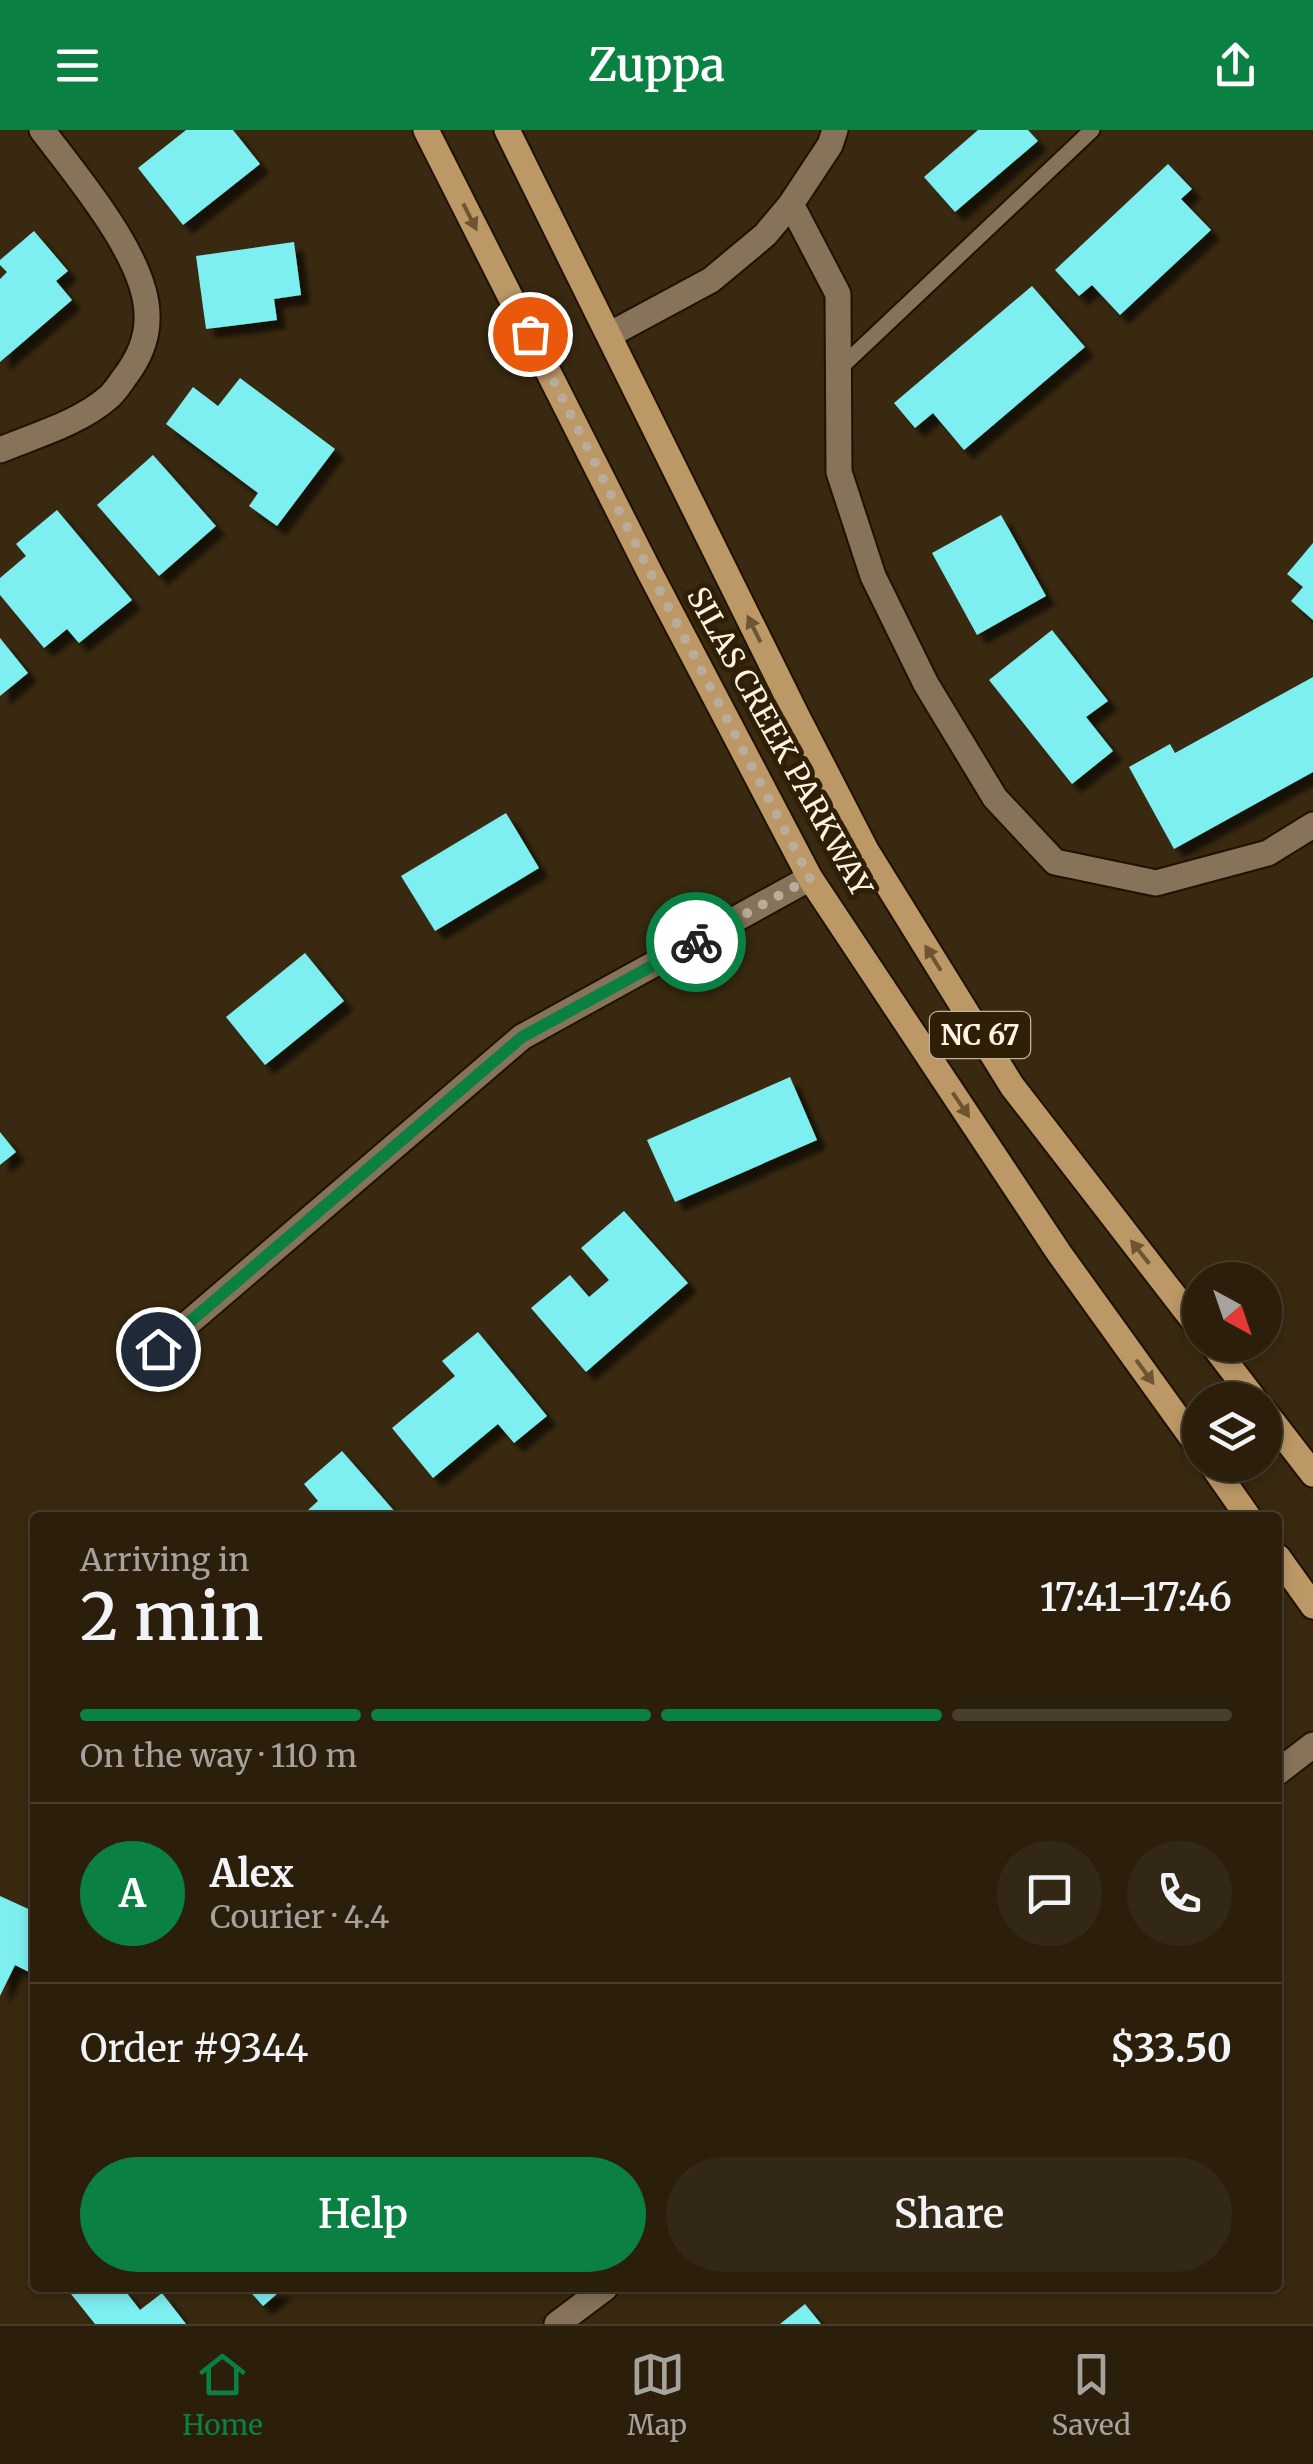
<!DOCTYPE html>
<html lang="en">
<head>
<meta charset="utf-8">
<style>
  :root { --surface:#2b1f0c; --page:#332715; --text:#f1f3f6; --muted:#a6a29d; --line:#473d2d; --accent:#0b8043 }
  body { margin:0; font-family:Merriweather,serif; background:var(--page); color:var(--text); height:100vh; display:flex; flex-direction:column; font-size:38px; white-space:nowrap }
  * { box-sizing:border-box; margin:0 }
  p { font-size:32px; color:var(--muted) }
  .icon { flex:none; width:55px; height:55px; fill:none; stroke:currentColor; stroke-width:2; stroke-linecap:round; stroke-linejoin:round }
  .map { position:relative; flex:1; overflow:hidden }
  .side { position:absolute; left:30px; top:1382px; width:1252px; height:780px; display:flex; flex-direction:column; background:var(--surface); border-radius:10px; box-shadow:0 5px 15px #0003,0 0 0 2px var(--line) }
  .side>* { flex:none }
  .needle { width:65px; rotate:140deg }
  .fabs { position:absolute; left:1182px; top:1132px; display:grid; gap:20px }
  .fabs a { display:grid; place-items:center; width:100px; height:100px; border-radius:50%; background:var(--surface); box-shadow:0 5px 15px #0003,0 0 0 2px var(--line); font-size:50px }
  .pin { position:absolute; display:grid; place-items:center; width:85px; height:85px; color:#fff; margin:-42px; border:5px solid #fff; border-radius:50%; box-shadow:0 2px 10px #0007 }
  .courier { position:absolute; display:grid; place-items:center; width:100px; height:100px; margin:-50px; border:8px solid #0b8043; border-radius:50%; background:#fff; color:#222; box-shadow:0 2px 12px #0007 }
  .summary em { font-style:normal; font-weight:600 }
  .summary div { display:flex; flex-direction:column-reverse }
  .summary { display:flex; align-items:center; justify-content:space-between; height:170px; padding:0 50px }
  h1 { font-size:65px; font-weight:600; line-height:75px }
  .bar { display:grid; grid-template-columns:repeat(4,1fr); gap:15px 10px; align-content:center; height:120px; padding:0 50px }
  .bar i { height:12px; border-radius:8px; background:var(--line) }
  .bar .current { background:var(--accent) }
  .bar p { grid-column:span 4 }
  .line { display:flex; align-items:center; gap:25px; padding:0 50px; border-top:2px solid var(--line) }
  .line div { flex:1 }
  .round { display:grid; place-items:center; flex:none; width:105px; height:105px; border-radius:52px; background:var(--page) }
  .primary-button { display:flex; gap:20px; margin-top:auto; padding:20px 50px }
  .primary-button a { flex:1; height:115px; border-radius:60px; background:var(--accent); color:#fff; font-size:40px; font-weight:600; line-height:115px; text-align:center }
  .primary-button a+a { background:var(--page); color:var(--text) }
  header { display:flex; justify-content:space-between; align-items:center; height:130px; padding:0 50px; background:var(--accent); color:#fff; font-size:45px; font-weight:600 }
  .tabs { display:flex; justify-content:space-around; align-items:center; height:140px; border-top:2px solid var(--line); background:var(--surface); font-size:28px; color:var(--muted) }
  .tabs a { display:grid; justify-items:center; gap:5px }
  .tabs .current { color:var(--accent) }
  .map>svg:first-child { display:block }
  .building { fill:#7eeff1; filter:url(#shadow) }
  .lines { fill:none; stroke-linecap:round; stroke-linejoin:round }
  .lane-casing { stroke:#201100; stroke-width:19 }
  .street-casing { stroke:#201100; stroke-width:29 }
  .primary-casing { stroke:#201100; stroke-width:29 }
  .lane { stroke:#877359; stroke-width:15 }
  .street { stroke:#877359; stroke-width:25 }
  .primary { stroke:#bc9866; stroke-width:25 }
  .oneway { fill:#6e5531 }
  .done { stroke:#b9ac9a; stroke-width:10; stroke-dasharray:0 18 }
  .route { stroke:#0b8043; stroke-width:12 }
  .labels { text-anchor:middle; stroke-width:10; stroke-linejoin:round; paint-order:stroke }
  .shield { fill:#2f1f06; stroke:#c0b3a1; stroke-width:2.5 }
  .shield-label { font-size:28px; font-weight:bold; fill:#fef3e4 }
  .street-label { font-size:30px; fill:#fef3e4; stroke:#2f1f06 }
</style>
</head>
<body>
<header><svg class="icon" aria-label="menu" viewBox="0 0 24 24"><path d="M4 6h16M4 12h16M4 18h16"/></svg>Zuppa<svg class="icon" aria-label="share" viewBox="0 0 24 24"><path d="M12 15V3M7 8l5-5 5 5M5 13v7h14v-7"/></svg></header>
<div class="map">
<svg width="1313" height="2194" viewBox="0 0 1313 2194">
  <defs>
    <filter id="shadow"><feDropShadow dx="9" dy="9" stdDeviation="2.5" flood-color="#0009"/></filter>
  </defs>
  <rect width="100%" height="100%" fill="#392910"/>
  <!-- building -->
  <g class="building">
    <polygon points="186,0 233,0 260,34 183,95 138,38"/>
    <polygon points="978,0 1028,0 1038,11 955,82 924,47"/>
    <polygon points="1168,34 1192,59 1181,69 1211,100 1120,185 1092,155 1079,166 1055,140"/>
    <polygon points="34,101 68,141 56,151 72,170 0,232 0,149 7,142 0,135 0,130"/>
    <polygon points="294,112 301,165 274,169 277,190 206,199 196,126"/>
    <polygon points="1032,156 1085,217 964,320 933,283 915,298 894,273"/>
    <polygon points="240,248 335,319 277,396 249,376 258,363 166,294 193,257 218,276"/>
    <polygon points="153,325 216,396 159,446 97,375"/>
    <polygon points="57,380 132,470 79,513 67,499 44,518 0,465 0,448 26,426 16,414"/>
    <polygon points="1001,385 1046,466 977,505 932,423"/>
    <polygon points="1313,413 1313,490 1291,471 1303,457 1287,444"/>
    <polygon points="1052,500 1108,571 1086,587 1113,621 1072,654 989,550"/>
    <polygon points="0,508 28,543 0,566"/>
    <polygon points="1313,547 1313,642 1174,719 1129,637 1170,614 1175,623"/>
    <polygon points="506,683 539,738 435,801 401,746"/>
    <polygon points="305,823 344,871 265,935 226,887"/>
    <polygon points="790,947 817,1010 675,1072 647,1010"/>
    <polygon points="0,1002 16,1022 0,1035"/>
    <polygon points="624,1081 688,1153 586,1242 531,1178 570,1145 589,1167 609,1150 581,1118"/>
    <polygon points="478,1202 547,1286 514,1313 498,1294 433,1348 392,1298 455,1246 442,1231"/>
    <polygon points="342,1321 396,1383 391,1388 299,1388 318,1371 304,1354"/>
    <polygon points="0,1766 35,1782 35,1840 33,1844 15,1835 0,1866"/>
    <polygon points="80,2158 123,2158 140,2180 162,2163 186,2194 95,2194 71,2164"/>
    <polygon points="247,2158 284,2158 263,2176"/>
    <polygon points="805,2174 821,2194 780,2194"/>
  </g>
  <g class="lines">
    <!-- lane casing -->
    <g class="lane-casing">
      <polyline id="lane" points="838,240 1092,0"/>
    </g>
    <!-- street casing -->
    <g class="street-casing">
      <g id="street">
        <polyline points="791,74 838,164 839,342 873,446 926,554 995,668 1055,732 1156,753 1268,723 1313,695"/>
        <polyline points="609,205 711,150 765,105 791,74 830,15 835,0"/>
        <path d="M0 320C36 305 80 293 110 266 115 261 120 254 124 248 138 230 148 208 147 185 147 128 76 45 42 0"/>
        <polyline points="158,1219 522,907 810,748"/>
        <polyline points="1278,1642 1313,1615"/>
        <polyline points="557,2194 605,2158"/>
      </g>
    </g>
    <!-- primary casing -->
    <g class="primary-casing">
      <g id="primary">
        <polyline points="426,0 650,443 810,748 1059,1123 1200,1319"/>
        <polyline points="507,0 797,586 866,720 1012,956 1200,1199"/>
        <polyline points="1213,1215 1255,1270"/>
        <polyline points="1265,1282 1313,1344"/>
        <polyline points="1212,1335 1249,1388"/>
        <polyline points="1278,1427 1313,1476"/>
      </g>
    </g>
    <!-- lane -->
    <use href="#lane" class="lane"/>
    <!-- street -->
    <use href="#street" class="street"/>
    <!-- primary -->
    <use href="#primary" class="primary"/>
  </g>
  <!-- one-way arrows -->
  <defs><path id="oneway-solid" d="M-6-.8H1V-3.2L6.5 0L1 3.2V.8H-6Z" transform="scale(2.5)"/></defs>
  <g class="oneway">
    <use href="#oneway-solid" transform="translate(470 87) rotate(63)"/>
    <use href="#oneway-solid" transform="translate(754 499) rotate(-116)"/>
    <use href="#oneway-solid" transform="translate(933 828) rotate(-122)"/>
    <use href="#oneway-solid" transform="translate(961 975) rotate(56)"/>
    <use href="#oneway-solid" transform="translate(1140 1122) rotate(-128)"/>
    <use href="#oneway-solid" transform="translate(1145 1242) rotate(54)"/>
  </g>
  <g class="lines">
    <!-- done -->
    <polyline class="done" points="530,204 650,442 810,748 696,812"/>
    <!-- route -->
    <polyline class="route" points="158,1219 522,907 696,812"/>
  </g>
  <g class="labels">
    <!-- shield labels -->
    <rect class="shield" x="930" y="882" width="100" height="46" rx="8"/>
    <g class="shield-label">
      <text x="980" y="915">NC 67</text>
    </g>
    <!-- street labels -->
    <g class="street-label">
      <text transform="translate(779 612) rotate(61)" y="10">SILAS CREEK PARKWAY</text>
    </g>
  </g>
</svg>
<div class="fabs">
<a><svg class="needle" viewBox="-14 -14 28 28"><path d="M0-13l5 13h-10z" fill="#e53935"/><path d="M0 13l5-13h-10z" fill="#a6a29d"/></svg></a>
<a><svg class="icon" aria-label="layers" viewBox="0 0 24 24"><path d="M12 4l9 5-9 5-9-5zM3 14l9 5 9-5"/></svg></a>
</div>
<div class="pin" style="left:530px;top:204px;background:#ea580c"><svg class="icon" aria-label="bag" viewBox="0 0 24 24"><path d="M5 8h14l-1 12H6zM9 8a3 3 0 0 1 6 0"/></svg></div>
<div class="pin" style="left:158px;top:1219px;background:#1f2937"><svg class="icon" aria-label="home" viewBox="0 0 24 24"><path d="M3 11l9-7 9 7M6 9v11h12V9"/></svg></div>
<div class="courier" style="left:696px;top:812px"><svg class="icon" aria-label="bike" viewBox="0 0 24 24"><circle cx="6" cy="16" r="4"/><circle cx="18" cy="16" r="4"/><path d="M6 16l4-8h5l3 8M10 8l3 8H6M13 5h3"/></svg></div>
<section class="side">
<div class="summary"><div><h1>2 min</h1><p>Arriving in</p></div><em>17:41–17:46</em></div>
<div class="bar"><i class="current"></i><i class="current"></i><i class="current"></i><i></i><p>On the way · 110 m</p></div>
<div class="line" style="height:180px"><b class="round" style="background:var(--accent);color:#fff">A</b><div><b>Alex</b><p>Courier · 4.4</p></div><a class="round"><svg class="icon" aria-label="chat" viewBox="0 0 24 24"><path d="M4 5h16v11H9l-5 4z"/></svg></a><a class="round"><svg class="icon" aria-label="phone" viewBox="0 0 24 24"><path d="M5 4h4l2 5-3 2q2 4 5 5l2-3 5 2v4C11 20 4 13 5 4z"/></svg></a></div>
<div class="line" style="height:130px"><div>Order #9344</div><b>$33.50</b></div>
<div class="primary-button"><a>Help</a><a>Share</a></div>
</section>
</div>
<nav class="tabs">
<a class="current"><svg class="icon" aria-label="home" viewBox="0 0 24 24"><path d="M3 11l9-7 9 7M6 9v11h12V9"/></svg>Home</a>
<a><svg class="icon" aria-label="map" viewBox="0 0 24 24"><path d="M3 6l6-2 6 2 6-2v14l-6 2-6-2-6 2zM9 4v14M15 6v14"/></svg>Map</a>
<a><svg class="icon" aria-label="saved" viewBox="0 0 24 24"><path d="M7 4h10v16l-5-4-5 4z"/></svg>Saved</a>
</nav>
</body>
</html>
